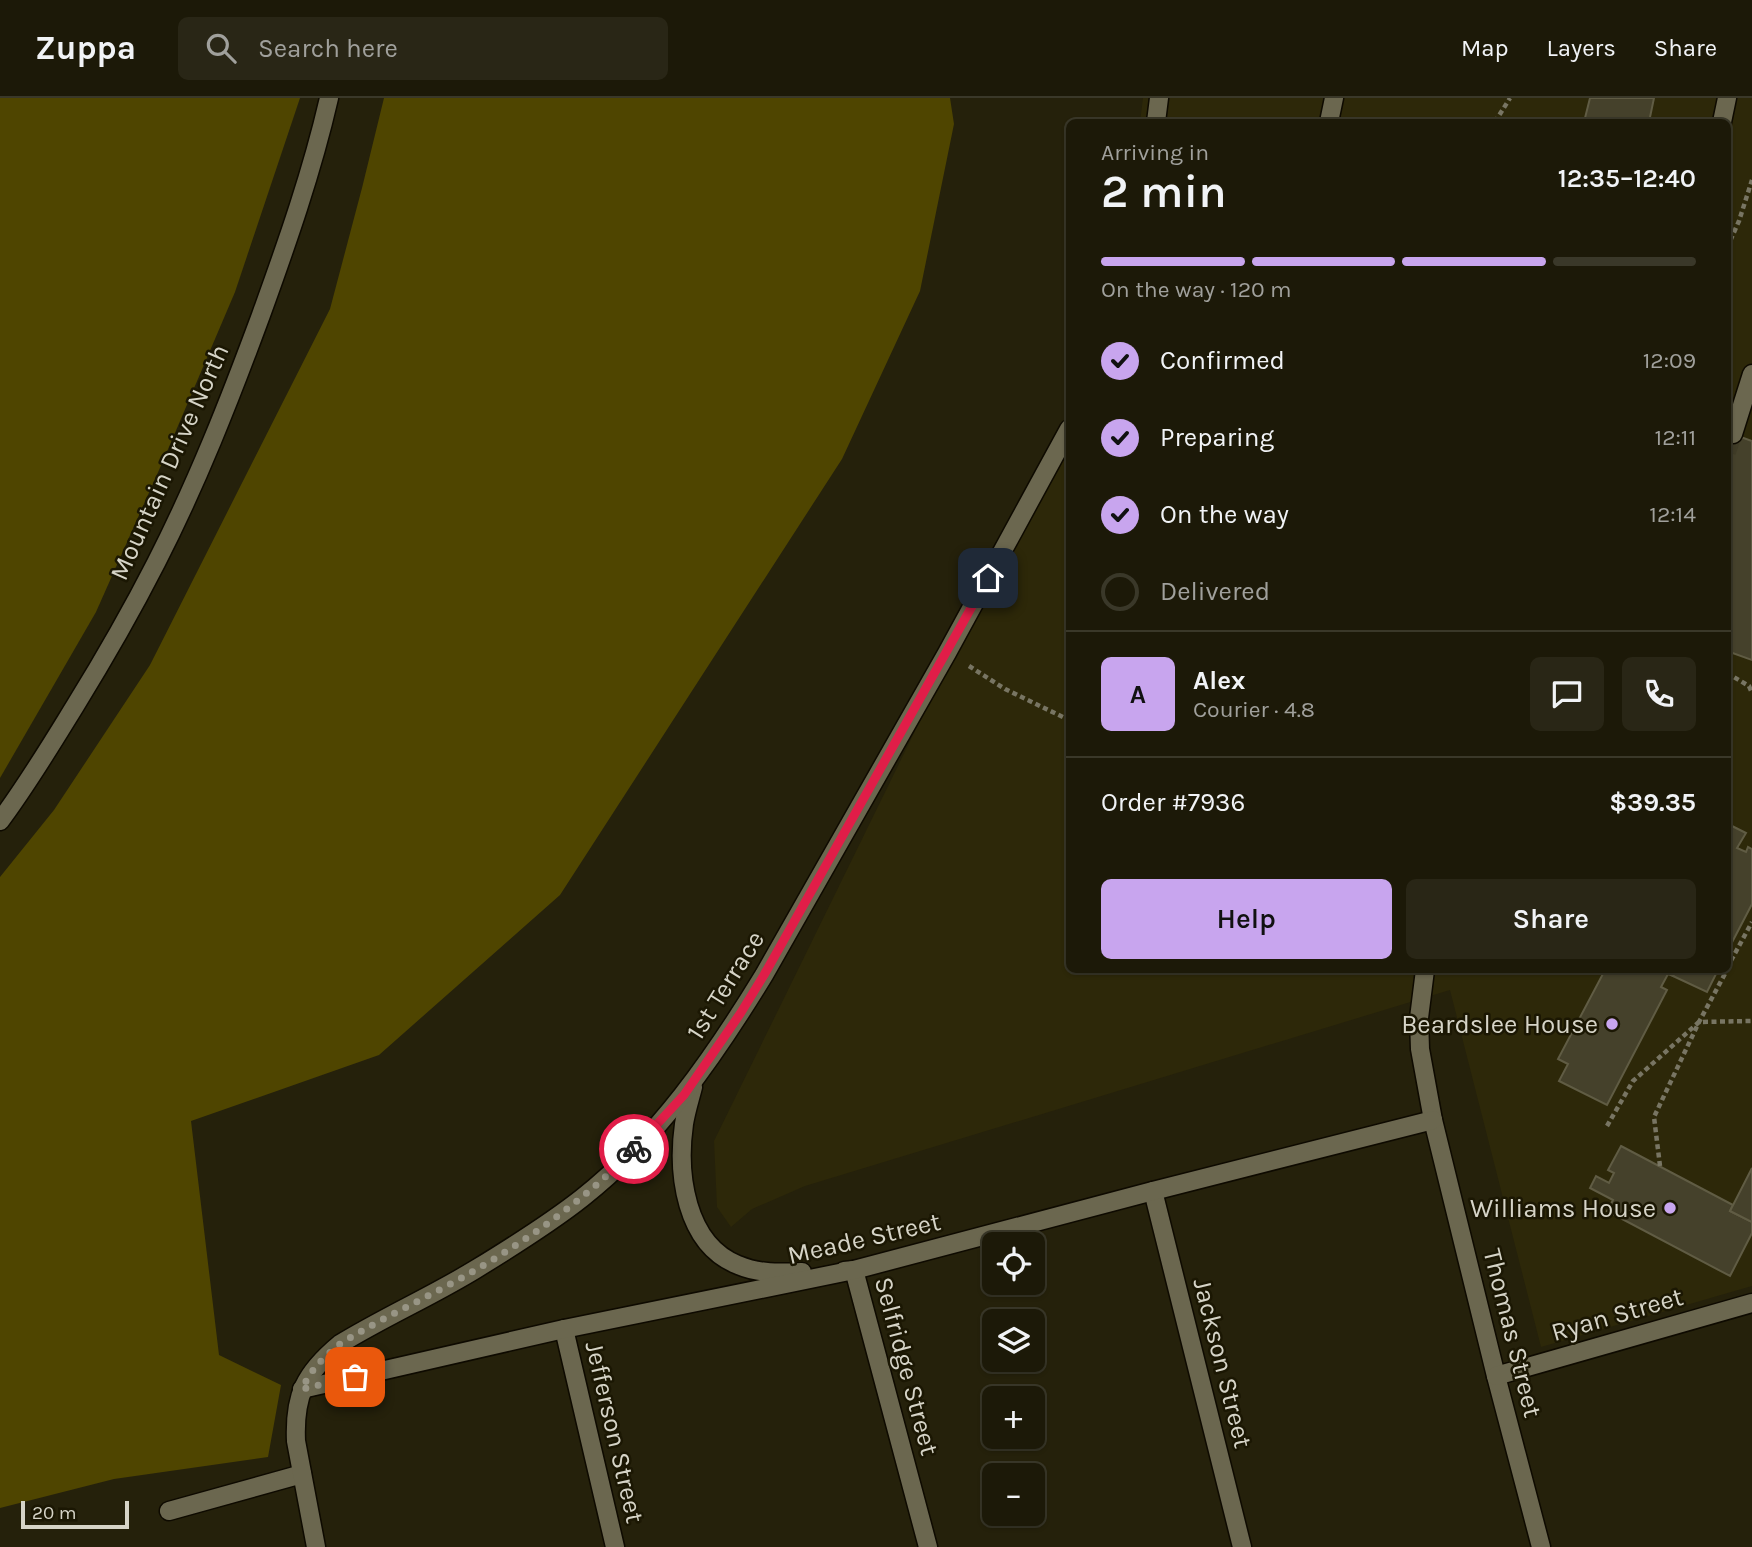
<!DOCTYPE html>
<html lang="en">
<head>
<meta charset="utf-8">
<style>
  :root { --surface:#1c1908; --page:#292616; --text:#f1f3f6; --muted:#a0a09c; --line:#3a3829; --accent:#c8a5ee }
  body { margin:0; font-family:Karla,sans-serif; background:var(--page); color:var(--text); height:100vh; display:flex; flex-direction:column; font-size:26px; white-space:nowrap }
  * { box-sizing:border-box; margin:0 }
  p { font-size:23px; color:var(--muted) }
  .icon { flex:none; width:38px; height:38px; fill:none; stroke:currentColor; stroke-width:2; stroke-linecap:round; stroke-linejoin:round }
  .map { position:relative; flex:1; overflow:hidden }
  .side { position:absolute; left:1066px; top:21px; width:665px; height:854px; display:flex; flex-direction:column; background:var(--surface); border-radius:10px; box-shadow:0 2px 5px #0004,0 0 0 2px var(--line) }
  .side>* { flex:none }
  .fabs { position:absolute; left:982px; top:1134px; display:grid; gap:14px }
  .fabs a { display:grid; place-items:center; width:63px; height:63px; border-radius:10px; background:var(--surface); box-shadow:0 2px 5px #0004,0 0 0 2px var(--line); font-size:35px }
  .scale { position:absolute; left:21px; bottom:18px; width:108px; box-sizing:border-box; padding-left:7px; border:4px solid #d6d4c7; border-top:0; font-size:19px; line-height:24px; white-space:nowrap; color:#d6d4c7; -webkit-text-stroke:5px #1b1703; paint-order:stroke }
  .pin { position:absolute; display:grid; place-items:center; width:60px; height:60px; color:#fff; margin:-30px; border-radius:14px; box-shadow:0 4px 10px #0006 }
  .courier { position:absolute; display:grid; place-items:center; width:70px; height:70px; margin:-35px; border:5px solid #e11d48; border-radius:50%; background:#fff; color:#222; box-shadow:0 2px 9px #0007 }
  .headline em { font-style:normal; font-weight:600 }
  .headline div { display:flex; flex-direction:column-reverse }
  .headline { display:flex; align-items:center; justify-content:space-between; height:119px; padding:0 35px }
  h1 { font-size:46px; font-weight:600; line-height:52px }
  .bar { display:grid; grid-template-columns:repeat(4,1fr); gap:10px 7px; align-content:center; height:84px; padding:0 35px }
  .bar i { height:9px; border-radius:5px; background:var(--line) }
  .bar .active { background:var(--accent) }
  .bar p { grid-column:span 4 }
  .line { display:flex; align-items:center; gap:18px; padding:0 35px; border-top:2px solid var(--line) }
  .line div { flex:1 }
  .round { display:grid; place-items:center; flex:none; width:74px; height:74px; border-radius:10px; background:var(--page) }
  ol { padding:0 35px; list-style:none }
  li { display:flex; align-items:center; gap:21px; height:77px }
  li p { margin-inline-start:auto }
  li .icon { padding:7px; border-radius:50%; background:var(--accent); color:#111; stroke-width:4 }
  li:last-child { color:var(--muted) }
  li i { width:38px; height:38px; border:4px solid var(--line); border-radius:50% }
  .cta { display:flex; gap:14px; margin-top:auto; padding:14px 35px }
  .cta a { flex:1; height:80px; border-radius:10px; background:var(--accent); color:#111; font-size:28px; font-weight:600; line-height:80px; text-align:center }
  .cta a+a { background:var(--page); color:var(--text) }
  header { display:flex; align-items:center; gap:42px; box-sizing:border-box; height:98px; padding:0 35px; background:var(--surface); border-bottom:2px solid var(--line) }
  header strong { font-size:33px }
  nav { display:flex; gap:38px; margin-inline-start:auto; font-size:24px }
  .search { width:490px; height:63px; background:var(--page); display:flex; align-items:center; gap:18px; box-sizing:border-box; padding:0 24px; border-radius:10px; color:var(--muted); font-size:26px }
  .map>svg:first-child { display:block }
  .built { fill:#2d2809 }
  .forest { fill:#4f4500 }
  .building { fill:#45412b; stroke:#605c44; stroke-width:2 }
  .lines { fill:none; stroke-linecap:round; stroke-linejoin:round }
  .minor-tunnel { stroke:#403c27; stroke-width:18; stroke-dasharray:18 9; stroke-linecap:butt }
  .minor-casing { stroke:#0e0a00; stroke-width:21 }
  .path { stroke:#787563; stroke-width:4.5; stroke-dasharray:5 3.5; stroke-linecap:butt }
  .minor { stroke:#6b674f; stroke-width:18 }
  .done { stroke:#989585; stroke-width:7; stroke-dasharray:0 12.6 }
  .route { stroke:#e11d48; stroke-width:9 }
  .poi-dot { fill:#c8a5ee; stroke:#1b1703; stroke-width:2.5 }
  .labels { text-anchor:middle; stroke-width:5; stroke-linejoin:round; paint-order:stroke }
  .street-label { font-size:26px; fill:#d6d4c7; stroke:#1b1703 }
  .poi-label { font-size:26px; fill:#d6d4c7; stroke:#1b1703; text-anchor:end }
</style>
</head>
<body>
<header>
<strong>Zuppa</strong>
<div class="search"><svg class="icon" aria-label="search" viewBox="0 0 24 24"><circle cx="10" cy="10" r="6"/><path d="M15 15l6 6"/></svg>Search here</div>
<nav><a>Map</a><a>Layers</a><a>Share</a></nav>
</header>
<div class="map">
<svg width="1752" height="1449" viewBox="0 0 1752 1449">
  <rect width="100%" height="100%" fill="#25210b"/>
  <!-- built -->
  <polygon class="built" points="1143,0 1752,0 1752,1188 1541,1249 1450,892 805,1088 752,1111 731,1129 717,1109 714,1043 1069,319 1069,872 1727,872 1727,24 1140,24"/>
  <!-- forest -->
  <g class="forest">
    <polygon points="0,0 300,0 235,194 163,363 96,514 0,680"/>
    <polygon points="384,0 950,0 954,26 920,193 842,361 560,797 379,957 191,1023 219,1257 281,1287 268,1359 114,1381 0,1410 0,779 54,712 150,567 330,211 362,90"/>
  </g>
  <!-- building -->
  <g class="building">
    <polygon points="1590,0 1654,0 1649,24 1584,24"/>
    <polygon points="1727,334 1752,343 1752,562 1727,553"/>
    <polygon points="1732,728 1746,735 1737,750 1746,754 1748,749 1752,751 1752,806 1727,854 1727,738"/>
    <polygon points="1605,872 1677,872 1673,878 1668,876 1661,889 1667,892 1607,1007 1559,983 1568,966 1558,961"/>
    <polygon points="1677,872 1718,872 1707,894 1673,878"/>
    <polygon points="1621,1048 1733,1107 1730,1113 1752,1124 1752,1135 1730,1178 1607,1113 1613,1102 1590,1090 1596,1078 1609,1085 1614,1075 1608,1072"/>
    <polygon points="1752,1070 1752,1124 1730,1113"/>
  </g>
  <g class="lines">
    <!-- minor-tunnel -->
    <polyline class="minor-tunnel" points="1727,354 1733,336"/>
    <!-- minor casing -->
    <g class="minor-casing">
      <g id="minor">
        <polyline points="1156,24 1159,0"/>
        <polyline points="1329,24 1334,0"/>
        <polyline points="1722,24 1727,0"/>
        <polyline points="1733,336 1752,276"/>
        <path d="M0 723C27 687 51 647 75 608 104 561 131 514 156 465 197 385 230 301 261 217 287 145 312 74 329 0"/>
        <polyline points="1425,872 1419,920 1420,951 1433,1022 1496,1278 1541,1449"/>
        <path d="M693 989C690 1001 686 1013 684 1026 677 1075 685 1146 738 1167 759 1176 780 1175 802 1174"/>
        <polyline points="1153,1093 1242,1449"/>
        <polyline points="844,1173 854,1172 928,1449"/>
        <polyline points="564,1231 615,1449"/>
        <polyline points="1496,1278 1752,1205"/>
        <polyline points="302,1291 564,1231 854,1172 1153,1093 1433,1022"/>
        <polyline points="169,1413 302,1376"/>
        <path d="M316 1449 296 1343C294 1297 305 1275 340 1246 384 1219 432 1198 476 1171 512 1149 549 1126 582 1100 658 1040 714 959 764 877L947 555 1069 331"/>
      </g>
    </g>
    <!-- path -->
    <g class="path">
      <polyline points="1495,24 1510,0"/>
      <polyline points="1727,150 1739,123 1752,82"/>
      <polyline points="969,568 1005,591 1069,622"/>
      <polyline points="1727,575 1749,588 1752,595"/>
      <polyline points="1727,870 1752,824"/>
      <polyline points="1607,1028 1633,983 1699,924 1752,923"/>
      <polyline points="1660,1068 1654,1019 1699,924 1727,872"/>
    </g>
    <!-- minor -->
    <use href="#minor" class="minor"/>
  </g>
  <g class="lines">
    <!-- done -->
    <path class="done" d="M355 1279 302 1291C312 1270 322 1261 340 1246 383 1219 429 1199 472 1174 531 1140 587 1100 634 1051"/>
    <!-- route -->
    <polyline class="route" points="634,1051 684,997 740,916 764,877 988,480"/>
  </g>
  <!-- markers -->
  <g class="poi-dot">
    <circle cx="1612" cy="926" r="7"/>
    <circle cx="1670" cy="1110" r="7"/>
  </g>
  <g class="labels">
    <!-- street labels -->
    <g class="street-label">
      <text transform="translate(169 364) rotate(-66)" y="9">Mountain Drive North</text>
      <text transform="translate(725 887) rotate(-58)" y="9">1st Terrace</text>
      <text transform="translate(864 1140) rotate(-13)" y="9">Meade Street</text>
      <text transform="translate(1617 1216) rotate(-16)" y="9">Ryan Street</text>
      <text transform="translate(1513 1235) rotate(76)" y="9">Thomas Street</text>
      <text transform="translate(1223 1265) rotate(76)" y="9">Jackson Street</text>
      <text transform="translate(907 1268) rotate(75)" y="9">Selfridge Street</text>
      <text transform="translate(615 1334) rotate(77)" y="9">Jefferson Street</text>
    </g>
    <!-- poi labels -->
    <g class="poi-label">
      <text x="1598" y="935">Beardslee House</text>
      <text x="1656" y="1119">Williams House</text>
    </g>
  </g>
</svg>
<div class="fabs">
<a><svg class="icon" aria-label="locate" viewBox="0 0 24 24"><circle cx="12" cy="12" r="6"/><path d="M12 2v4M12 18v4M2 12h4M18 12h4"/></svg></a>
<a><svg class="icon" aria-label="layers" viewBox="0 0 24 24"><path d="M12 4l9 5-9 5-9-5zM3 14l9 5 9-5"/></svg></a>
<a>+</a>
<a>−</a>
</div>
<div class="scale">20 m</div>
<div class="pin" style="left:355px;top:1279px;background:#ea580c"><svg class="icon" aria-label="bag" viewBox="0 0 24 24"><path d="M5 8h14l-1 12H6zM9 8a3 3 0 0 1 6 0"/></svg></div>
<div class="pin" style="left:988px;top:480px;background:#1f2937"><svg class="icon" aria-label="home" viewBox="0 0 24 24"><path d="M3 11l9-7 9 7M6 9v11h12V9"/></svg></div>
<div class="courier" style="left:634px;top:1051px"><svg class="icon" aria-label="bike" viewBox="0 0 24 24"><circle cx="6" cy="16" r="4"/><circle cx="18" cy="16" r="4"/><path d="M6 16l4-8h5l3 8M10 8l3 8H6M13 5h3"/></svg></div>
<section class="side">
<div class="headline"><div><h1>2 min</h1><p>Arriving in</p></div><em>12:35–12:40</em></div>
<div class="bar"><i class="active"></i><i class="active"></i><i class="active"></i><i></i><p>On the way · 120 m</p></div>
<ol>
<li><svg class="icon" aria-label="check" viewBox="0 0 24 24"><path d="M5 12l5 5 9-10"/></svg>Confirmed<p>12:09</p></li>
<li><svg class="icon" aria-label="check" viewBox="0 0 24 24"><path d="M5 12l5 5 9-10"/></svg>Preparing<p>12:11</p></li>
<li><svg class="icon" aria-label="check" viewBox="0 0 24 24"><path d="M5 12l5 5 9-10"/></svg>On the way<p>12:14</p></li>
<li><i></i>Delivered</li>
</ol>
<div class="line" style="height:126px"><b class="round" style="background:var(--accent);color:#111">A</b><div><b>Alex</b><p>Courier · 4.8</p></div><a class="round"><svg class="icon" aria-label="chat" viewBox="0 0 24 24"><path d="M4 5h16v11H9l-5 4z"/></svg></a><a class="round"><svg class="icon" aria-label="phone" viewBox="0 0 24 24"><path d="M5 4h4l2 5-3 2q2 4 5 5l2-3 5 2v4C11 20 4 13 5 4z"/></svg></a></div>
<div class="line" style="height:91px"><div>Order #7936</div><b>$39.35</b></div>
<div class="cta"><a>Help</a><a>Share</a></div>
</section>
</div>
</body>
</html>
